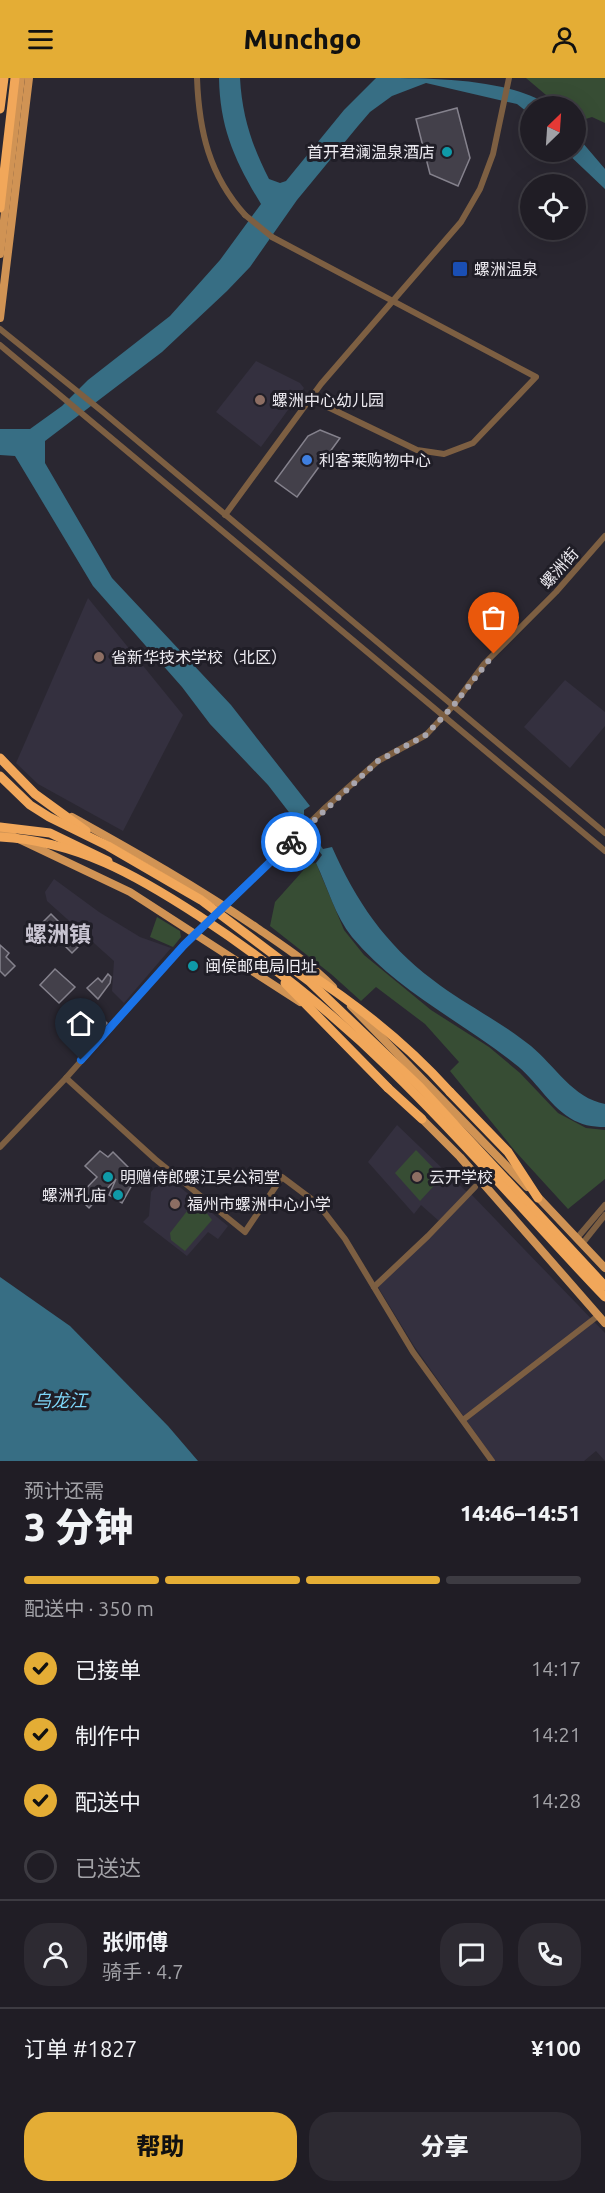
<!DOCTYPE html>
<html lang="zh">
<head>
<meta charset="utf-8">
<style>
  :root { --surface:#201d25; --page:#2d2a32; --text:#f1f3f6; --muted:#a2a2a7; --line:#3d3b42; --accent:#e4ad35 }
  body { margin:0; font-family:Ubuntu,"Noto Sans SC",sans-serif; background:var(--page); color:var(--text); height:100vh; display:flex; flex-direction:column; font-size:22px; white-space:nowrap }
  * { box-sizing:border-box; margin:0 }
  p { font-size:20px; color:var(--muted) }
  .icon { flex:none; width:33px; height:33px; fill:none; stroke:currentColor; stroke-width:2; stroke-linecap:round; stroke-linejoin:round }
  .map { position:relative; height:1383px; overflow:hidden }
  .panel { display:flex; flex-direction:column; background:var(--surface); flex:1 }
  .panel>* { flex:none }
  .needle { width:39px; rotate:25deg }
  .buttons { position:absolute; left:520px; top:18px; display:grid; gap:12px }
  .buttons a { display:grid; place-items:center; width:66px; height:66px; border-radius:50%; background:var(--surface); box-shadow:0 6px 24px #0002,0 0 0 2px var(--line); font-size:30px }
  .pin { position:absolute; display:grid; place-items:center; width:51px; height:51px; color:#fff; margin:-62px -26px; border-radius:50% 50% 50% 0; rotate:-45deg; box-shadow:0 0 6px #0007 }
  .pin .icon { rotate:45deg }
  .courier { position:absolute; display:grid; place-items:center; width:60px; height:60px; margin:-30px; border:4px solid #1a73e8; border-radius:50%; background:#fff; color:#222; box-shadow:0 2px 8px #0007 }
  .headline em { font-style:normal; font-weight:800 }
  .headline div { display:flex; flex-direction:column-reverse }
  .headline { display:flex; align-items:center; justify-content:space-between; height:102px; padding:0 24px }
  h1 { font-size:39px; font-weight:800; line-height:45px }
  .bar { display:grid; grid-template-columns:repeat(4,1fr); gap:9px 6px; align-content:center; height:72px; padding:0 24px }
  .bar i { height:8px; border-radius:4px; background:var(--line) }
  .bar .current { background:var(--accent) }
  .bar p { grid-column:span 4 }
  .line { display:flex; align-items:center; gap:15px; padding:0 24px; border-top:2px solid var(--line) }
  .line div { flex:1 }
  .round { display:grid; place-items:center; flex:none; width:63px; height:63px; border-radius:24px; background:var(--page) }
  ol { padding:0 24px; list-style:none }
  li { display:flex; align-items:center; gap:18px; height:66px }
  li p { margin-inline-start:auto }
  li .icon { padding:6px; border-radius:50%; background:var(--accent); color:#111; stroke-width:4 }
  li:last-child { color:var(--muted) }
  li i { width:33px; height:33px; border:3px solid var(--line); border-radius:50% }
  .button { display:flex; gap:12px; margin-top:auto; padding:12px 24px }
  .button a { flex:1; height:69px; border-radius:24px; background:var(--accent); color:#111; font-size:24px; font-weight:800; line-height:69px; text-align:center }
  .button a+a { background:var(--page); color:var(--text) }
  header { display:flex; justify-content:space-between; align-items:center; height:78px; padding:0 24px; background:var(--accent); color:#111; font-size:27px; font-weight:800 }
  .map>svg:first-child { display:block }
  .built { fill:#34303f }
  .green { fill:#374d34 }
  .water { fill:#376e84 }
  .building { fill:#43404a; stroke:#85828d; stroke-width:1.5 }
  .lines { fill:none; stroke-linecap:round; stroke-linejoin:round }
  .minor { stroke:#7d5f42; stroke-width:6 }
  .major { stroke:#d09354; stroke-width:8 }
  .highway { stroke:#f1a75a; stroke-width:9 }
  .minor-bridge { stroke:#7d5f42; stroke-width:6 }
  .highway-bridge { stroke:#f1a75a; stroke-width:9 }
  .done { stroke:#a9a6ae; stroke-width:6; stroke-dasharray:0 10.8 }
  .route { stroke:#1a73e8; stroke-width:8 }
  .culture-dot { fill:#0f9aa8; stroke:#201e27; stroke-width:2 }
  .transit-dot { fill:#1a4fb4; stroke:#201e27; stroke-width:2 }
  .education-dot { fill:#8d6e63; stroke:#201e27; stroke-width:2 }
  .shop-dot { fill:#3f7fe0; stroke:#201e27; stroke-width:2 }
  .labels { text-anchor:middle; stroke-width:6; stroke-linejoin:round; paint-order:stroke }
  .poi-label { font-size:16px; fill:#edebf1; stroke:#201e27; text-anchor:start }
  .street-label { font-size:16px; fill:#edebf1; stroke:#201e27 }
  .water-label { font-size:18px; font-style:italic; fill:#7fd7fa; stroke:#201e27 }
  .district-label { font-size:22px; font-weight:bold; fill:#c8c4d1; stroke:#201e27 }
</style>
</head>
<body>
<header><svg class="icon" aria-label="menu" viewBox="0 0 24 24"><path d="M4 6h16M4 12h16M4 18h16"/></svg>Munchgo<svg class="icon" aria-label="person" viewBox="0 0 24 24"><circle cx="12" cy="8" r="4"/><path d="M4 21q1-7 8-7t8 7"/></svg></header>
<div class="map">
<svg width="605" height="1383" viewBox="0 0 605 1383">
  <rect width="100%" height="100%" fill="#2a2731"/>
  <!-- built -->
  <g class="built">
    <polygon points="256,283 300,305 304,310 261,369 216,334"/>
    <polygon points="88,520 183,637 123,753 38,706 16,685"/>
    <polygon points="565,602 605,634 605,648 570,690 524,649"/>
    <polygon points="54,801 99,834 140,859 171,870 124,925 112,913 114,883 47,823 45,814"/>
    <polygon points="397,1047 468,1115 439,1143 421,1127 414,1136 368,1084"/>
    <polygon points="165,1097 228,1148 218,1161 208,1154 187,1178 143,1144 149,1138 151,1114"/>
    <polygon points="471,1116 605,1255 605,1383 596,1373 584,1383 495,1383 414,1268 378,1209"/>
  </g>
  <!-- green -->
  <g class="green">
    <polygon points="526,0 605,0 605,45 592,39 576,44 576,28 559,28"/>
    <polygon points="316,785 344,852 364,877 431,932 489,969 520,995 558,1035 586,1050 605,1052 605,1101 568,1131 515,1073 450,993 459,984 425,946 376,909 361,923 331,896 270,848 275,824 309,786"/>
    <polygon points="157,839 180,853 181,859 173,869 150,859"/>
    <polygon points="416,1072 442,1099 420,1123 395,1095"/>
    <polygon points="196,1127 203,1130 212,1142 185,1173 171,1162 170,1155 191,1128"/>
  </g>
  <!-- water -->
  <g class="water">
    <path d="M219 0H240C242 38 252 68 269 101L280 105 286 103 344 32 376 0C431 0 508 0 550 28H531V37L517 26 426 5 392 18 370 34 358 48 297 122 250 189 227 213 162 274 45 363V385L112 500 231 627 310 728 304 732V743L323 771 332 769C356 823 385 866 433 902 464 926 500 943 531 968 555 988 573 1020 605 1026V1049C592 1049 581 1047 570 1040 548 1026 536 1002 515 986 461 943 397 913 352 859 335 838 328 810 316 785L322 777 268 707 210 646 182 609 93 508 15 378 0 377V351H30L62 328 88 302 170 238 220 182 261 126C235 83 220 51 219 0Z"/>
    <polygon points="576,57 605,91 605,111 566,74 576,74"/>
    <polygon points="0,1199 70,1248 168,1348 198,1383 0,1383"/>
  </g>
  <!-- building -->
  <g class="building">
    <polygon points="457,30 470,80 458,108 430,96 416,41"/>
    <polygon points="320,352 340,360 297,419 275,403 308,358"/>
    <polygon points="51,836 81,866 72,875 42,845"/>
    <polygon points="0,867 9,875 6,879 15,888 5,898 0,893"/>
    <polygon points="55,891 75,909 59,925 40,907"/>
    <polygon points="108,896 111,899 110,905 98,921 87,910 98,900 102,904"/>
    <polygon points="89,929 107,945 93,960 75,944"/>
    <polygon points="100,1073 108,1079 113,1074 128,1089 126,1091 138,1096 122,1125 109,1117 116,1101 89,1130 78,1119 97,1099 85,1088"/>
  </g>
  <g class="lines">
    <!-- minor -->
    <g class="minor">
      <path d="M197 0C199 53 209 97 245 137"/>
      <polyline points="272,159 536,299 473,365 444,376 417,372 309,320"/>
      <polyline points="0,251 103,334 605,755"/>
      <polyline points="0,267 605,773"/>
      <polyline points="225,437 321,306 461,144 480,111 493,76 509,0"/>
      <polyline points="66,1000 155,1081 245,1154 282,1099 318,1126 345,1161 413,1274 492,1383"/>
      <polyline points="0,1069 66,1000 184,867 326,729 378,683 426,657 453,628 484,586 556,514 605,458"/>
      <polyline points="577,1160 605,1127"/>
      <polyline points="582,1166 605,1137"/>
      <polyline points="374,1209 428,1158 475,1109"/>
      <polyline points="463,1342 599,1237"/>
    </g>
    <!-- major -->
    <g class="major">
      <polyline points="0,176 21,0"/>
      <polyline points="0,240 29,0"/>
      <path d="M72 739C135 774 197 809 257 850 283 868 311 886 333 909"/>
      <polyline points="0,752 130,814 300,924"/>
      <polyline points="351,928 527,1109"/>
      <polyline points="419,1038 460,1079 605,1245"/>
      <polyline points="536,1117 605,1190"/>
    </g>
    <!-- highway -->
    <g class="highway">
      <polyline points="0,31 4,0"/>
      <polyline points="0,749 50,755 108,783"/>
      <polyline points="388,1010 422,1041"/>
      <polyline points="450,1014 508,1074 538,1120"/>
    </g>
    <!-- minor-bridge -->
    <polyline class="minor-bridge" points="245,137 272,159"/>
    <!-- highway-bridge -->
    <g class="highway-bridge">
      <polyline points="0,130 15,0"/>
      <polyline points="0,680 35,716 86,753"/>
      <polyline points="0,698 30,727 49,739 108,768 201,822 310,904 420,1009 605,1208"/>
      <path d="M0 759C77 763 136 797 199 838 269 884 334 936 393 994 467 1066 534 1145 605 1219"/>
      <path d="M305 893C359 928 407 966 450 1014"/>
      <polyline points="285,905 388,1010"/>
    </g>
  </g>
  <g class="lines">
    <!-- done -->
    <polyline class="done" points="291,764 378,683 426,657 453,628 494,576"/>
    <!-- route -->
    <polyline class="route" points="81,982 184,867 291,764"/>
  </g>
  <!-- markers -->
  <g class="culture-dot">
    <circle cx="447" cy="74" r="6"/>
    <circle cx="193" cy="888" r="6"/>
    <circle cx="108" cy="1099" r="6"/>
    <circle cx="118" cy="1117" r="6"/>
  </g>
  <rect class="transit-dot" x="452" y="183" width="16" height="16" rx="3"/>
  <g class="education-dot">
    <circle cx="260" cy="322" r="6"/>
    <circle cx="99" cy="579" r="6"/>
    <circle cx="417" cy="1099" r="6"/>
    <circle cx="175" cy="1126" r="6"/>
  </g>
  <circle class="shop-dot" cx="307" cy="382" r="6"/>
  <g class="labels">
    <!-- poi labels -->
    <g class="poi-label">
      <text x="435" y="80" text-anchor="end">首开君澜温泉酒店</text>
      <text x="474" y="197">螺洲温泉</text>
      <text x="272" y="328">螺洲中心幼儿园</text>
      <text x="319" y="388">利客莱购物中心</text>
      <text x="111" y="585">省新华技术学校（北区）</text>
      <text x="205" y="894">闽侯邮电局旧址</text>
      <text x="120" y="1105">明赠侍郎螺江吴公祠堂</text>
      <text x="429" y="1105">云开学校</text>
      <text x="106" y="1123" text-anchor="end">螺洲孔庙</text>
      <text x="187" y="1132">福州市螺洲中心小学</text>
    </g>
    <!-- street labels -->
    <g class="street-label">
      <text transform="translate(559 490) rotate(-48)" y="6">螺洲街</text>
    </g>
    <!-- water labels -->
    <g class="water-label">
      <text x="60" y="1329">乌龙江</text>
    </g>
    <!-- district labels -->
    <g class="district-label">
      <text x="58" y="864">螺洲镇</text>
    </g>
  </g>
</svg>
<div class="buttons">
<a><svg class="needle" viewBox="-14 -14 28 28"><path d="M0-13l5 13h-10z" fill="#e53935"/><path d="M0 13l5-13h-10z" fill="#a2a2a7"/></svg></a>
<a><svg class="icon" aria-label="locate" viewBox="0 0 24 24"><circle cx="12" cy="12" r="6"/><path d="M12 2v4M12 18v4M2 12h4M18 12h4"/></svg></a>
</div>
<div class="pin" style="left:494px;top:576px;background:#ea580c"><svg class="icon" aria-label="bag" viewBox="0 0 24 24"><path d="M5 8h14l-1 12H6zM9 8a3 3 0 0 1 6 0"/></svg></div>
<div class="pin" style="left:81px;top:982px;background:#1f2937"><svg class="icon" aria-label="home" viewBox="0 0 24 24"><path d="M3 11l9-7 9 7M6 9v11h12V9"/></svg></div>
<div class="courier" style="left:291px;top:764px"><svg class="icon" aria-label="bike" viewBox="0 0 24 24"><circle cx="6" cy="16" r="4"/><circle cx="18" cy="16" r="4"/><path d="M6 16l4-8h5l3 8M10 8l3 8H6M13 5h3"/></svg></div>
</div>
<section class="panel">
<div class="headline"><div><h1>3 分钟</h1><p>预计还需</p></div><em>14:46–14:51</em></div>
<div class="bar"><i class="current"></i><i class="current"></i><i class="current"></i><i></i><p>配送中 · 350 m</p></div>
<ol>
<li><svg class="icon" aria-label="check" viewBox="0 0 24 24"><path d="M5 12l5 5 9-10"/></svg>已接单<p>14:17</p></li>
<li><svg class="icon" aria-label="check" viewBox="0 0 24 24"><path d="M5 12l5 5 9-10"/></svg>制作中<p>14:21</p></li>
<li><svg class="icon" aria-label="check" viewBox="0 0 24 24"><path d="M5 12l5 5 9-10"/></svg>配送中<p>14:28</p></li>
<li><i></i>已送达</li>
</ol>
<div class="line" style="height:108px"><a class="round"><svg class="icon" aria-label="person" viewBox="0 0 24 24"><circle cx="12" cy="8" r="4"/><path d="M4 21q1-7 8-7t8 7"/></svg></a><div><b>张师傅</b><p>骑手 · 4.7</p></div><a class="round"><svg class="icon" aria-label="chat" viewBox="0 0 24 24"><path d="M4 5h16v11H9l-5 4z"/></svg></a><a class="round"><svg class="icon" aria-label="phone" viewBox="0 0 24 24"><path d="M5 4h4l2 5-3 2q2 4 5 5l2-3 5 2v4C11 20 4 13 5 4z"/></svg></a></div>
<div class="line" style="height:78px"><div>订单 #1827</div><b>¥100</b></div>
<div class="button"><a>帮助</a><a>分享</a></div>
</section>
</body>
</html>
